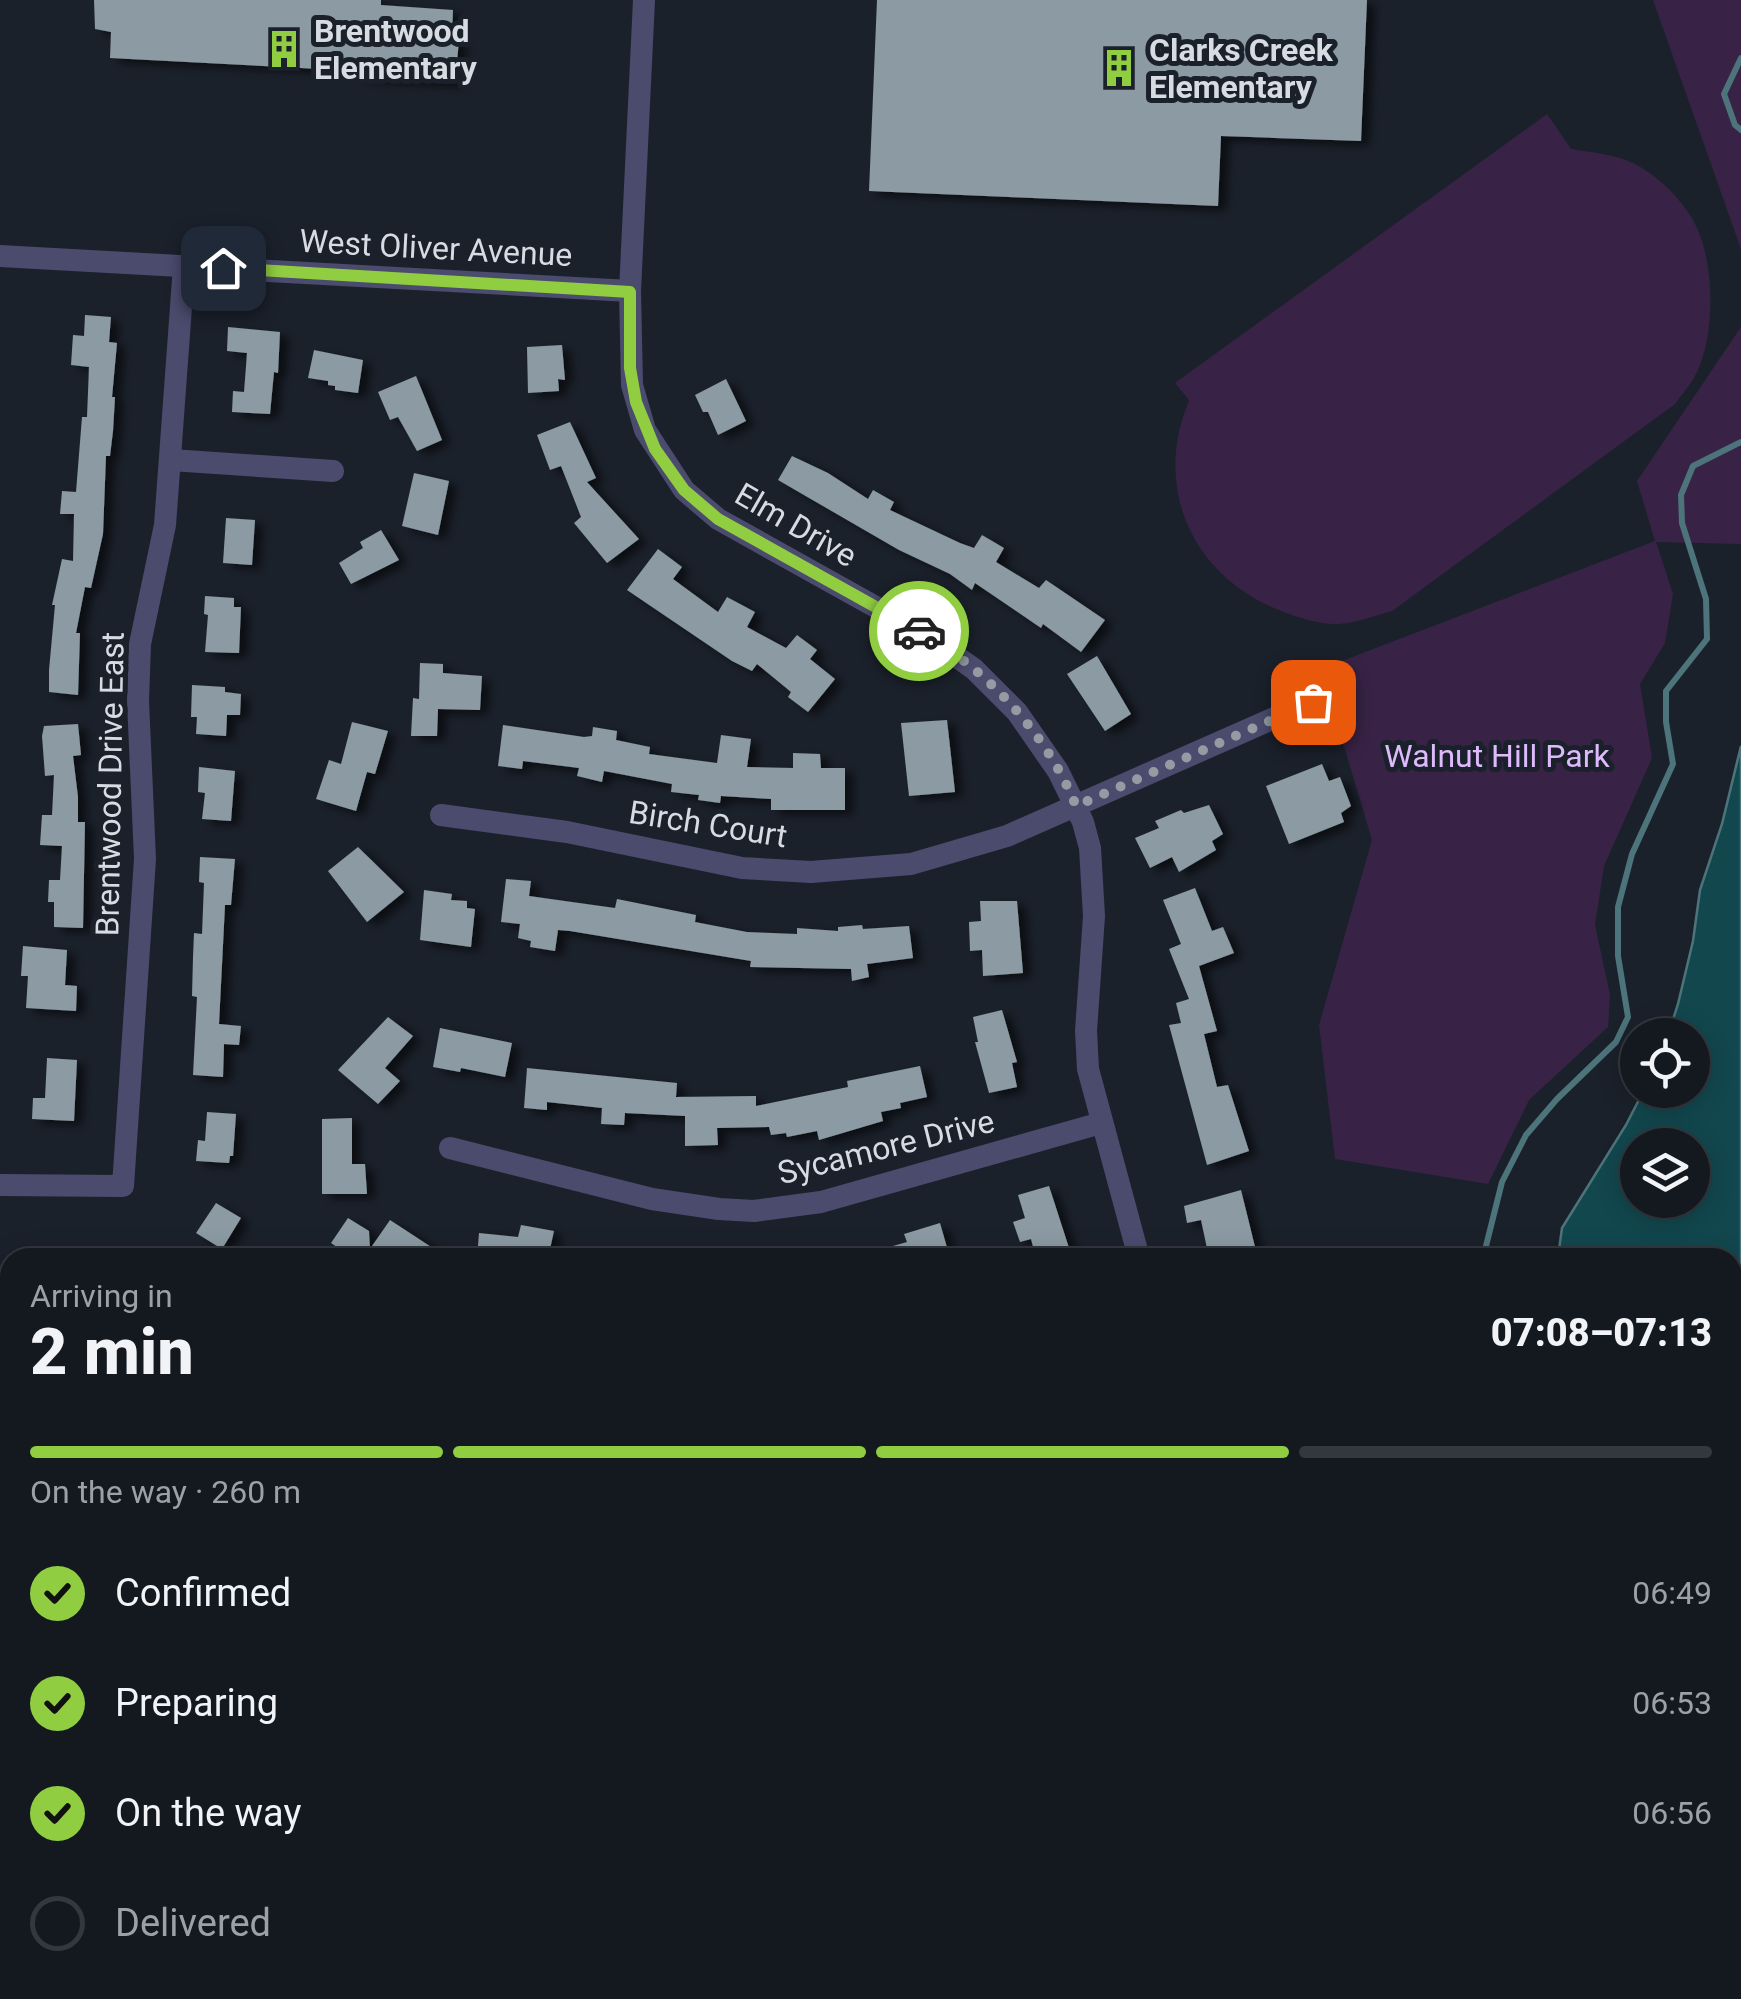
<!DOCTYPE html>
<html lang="en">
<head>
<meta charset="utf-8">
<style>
  :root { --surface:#141920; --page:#1d2229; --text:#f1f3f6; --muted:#9da0a5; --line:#33383e; --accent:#90cd41 }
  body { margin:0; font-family:Roboto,sans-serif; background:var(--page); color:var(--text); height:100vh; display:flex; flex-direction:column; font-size:38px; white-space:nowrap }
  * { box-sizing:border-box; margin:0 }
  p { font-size:32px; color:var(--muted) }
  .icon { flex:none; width:55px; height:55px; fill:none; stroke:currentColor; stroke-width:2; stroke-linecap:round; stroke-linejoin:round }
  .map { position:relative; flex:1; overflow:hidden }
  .panel { position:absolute; left:0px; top:1248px; width:1742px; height:752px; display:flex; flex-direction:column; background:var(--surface); border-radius:30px 30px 0 0; box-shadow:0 5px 25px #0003,0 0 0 2px var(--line) }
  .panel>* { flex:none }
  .tools { position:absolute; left:1620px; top:1018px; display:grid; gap:20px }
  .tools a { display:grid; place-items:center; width:90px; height:90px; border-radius:50%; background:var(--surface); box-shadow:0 5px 25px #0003,0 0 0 2px var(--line); font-size:50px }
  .pin { position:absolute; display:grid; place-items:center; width:85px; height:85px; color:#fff; margin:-42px; border-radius:20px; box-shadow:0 5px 15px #0006 }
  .courier { position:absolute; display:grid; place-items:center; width:100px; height:100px; margin:-50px; border:8px solid #90cd41; border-radius:50%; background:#fff; color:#222; box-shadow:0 2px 12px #0007 }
  .overview em { font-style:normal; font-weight:800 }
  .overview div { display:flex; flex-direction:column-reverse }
  .overview { display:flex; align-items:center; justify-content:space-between; height:170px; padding:0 30px }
  h1 { font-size:65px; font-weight:800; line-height:75px }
  .bar { display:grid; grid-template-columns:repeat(4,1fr); gap:15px 10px; align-content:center; height:120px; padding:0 30px }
  .bar i { height:12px; border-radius:8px; background:var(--line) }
  .bar .selected { background:var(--accent) }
  .bar p { grid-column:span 4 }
  ol { padding:0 30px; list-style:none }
  li { display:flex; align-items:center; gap:30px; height:110px }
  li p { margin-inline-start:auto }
  li .icon { padding:10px; border-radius:50%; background:var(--accent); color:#111; stroke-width:4 }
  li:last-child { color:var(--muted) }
  li i { width:55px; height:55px; border:5px solid var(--line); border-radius:50% }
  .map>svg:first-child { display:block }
  .built { fill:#222c3a }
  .green { fill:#382346 }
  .water { fill:#12474e; stroke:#4d747b; stroke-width:2.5; fill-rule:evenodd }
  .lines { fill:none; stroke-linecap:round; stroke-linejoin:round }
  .stream { stroke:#4d747b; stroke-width:6 }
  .building { fill:#8b9aa3; filter:url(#shadow) }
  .street { stroke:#4b4b6e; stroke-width:22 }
  .done { stroke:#959ba3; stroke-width:10; stroke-dasharray:0 18 }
  .route { stroke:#90cd41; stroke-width:12 }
  .labels { text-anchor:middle; stroke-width:10; stroke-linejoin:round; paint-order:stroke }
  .poi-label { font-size:32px; font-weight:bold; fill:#d7dce3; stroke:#1b212b; text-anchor:start }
  .street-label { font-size:32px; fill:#d7dce3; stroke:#1b212b }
  .park-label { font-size:32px; fill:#deb9fc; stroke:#1b212b }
</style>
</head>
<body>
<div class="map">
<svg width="1741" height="1999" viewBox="0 0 1741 1999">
  <defs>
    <filter id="shadow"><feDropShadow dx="8" dy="4.5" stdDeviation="5" flood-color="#0009"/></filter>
  </defs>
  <rect width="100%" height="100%" fill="#1b212b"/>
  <!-- built -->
  <polygon class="built" points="1741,1688 1741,1999 1454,1999 1453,1990 1732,1990 1732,1689"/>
  <!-- green -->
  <g class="green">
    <polygon points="1653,0 1741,0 1741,249"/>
    <path d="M1547 114 1571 149C1595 153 1624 155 1645 170 1663 181 1683 202 1693 220 1715 259 1716 332 1697 372 1692 383 1682 394 1675 404L1392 611C1377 615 1362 621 1347 623 1326 627 1298 618 1279 610 1208 582 1164 515 1178 437 1180 425 1185 412 1189 400L1175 383Z"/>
    <polygon points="1741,327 1741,544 1656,542 1673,594 1665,643 1640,684 1652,758 1604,866 1595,925 1610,995 1608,1027 1529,1100 1488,1184 1335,1159 1319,1025 1372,840 1321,669 1655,541 1637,481"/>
  </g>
  <!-- water -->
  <path class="water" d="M1741 746V1563L1733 1580 1732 1258 1558 1257 1562 1228 1626 1125 1644 1090H1692V1035H1668L1678 1004 1693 941 1700 890 1722 824ZM1638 1145H1692V1200H1638Z"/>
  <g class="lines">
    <!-- stream -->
    <g class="stream">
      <polyline points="1741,58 1724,94 1735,125 1741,130"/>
      <polyline points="1483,1258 1502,1182 1526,1135 1557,1099 1616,1042 1628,1017 1618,956 1618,907 1632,854 1673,764 1666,722 1666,691 1707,639 1706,599 1682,523 1681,495 1693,466 1741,442"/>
      <polyline points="1327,1999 1331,1990"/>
    </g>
  </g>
  <!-- building -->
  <g class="building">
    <polygon points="94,0 381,0 381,5 453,10 452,40 459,40 455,83 357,77 357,71 110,58 111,32 95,29"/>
    <polygon points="877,0 1367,0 1361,141 1221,136 1218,206 869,191"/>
    <polygon points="85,315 111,317 109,342 117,343 112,397 115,397 113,431 110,456 106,456 103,534 91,588 85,587 76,633 80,633 78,695 49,692 49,670 55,605 52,605 62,559 73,561 74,514 60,514 62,491 76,492 82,417 87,417 89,367 71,365 73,335 84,336"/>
    <polygon points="228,327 280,332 278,373 274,372 270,414 232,412 233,391 244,392 247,353 227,351"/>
    <polygon points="562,345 565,380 558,379 559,391 528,393 527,347"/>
    <polygon points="314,350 363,360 358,393 335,390 335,386 328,385 328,381 308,378"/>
    <polygon points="416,376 442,440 417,451 398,417 390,420 378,392"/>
    <polygon points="726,379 746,421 718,435 708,412 703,412 695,395"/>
    <polygon points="570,422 596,478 587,482 639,539 607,563 574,523 581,517 561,466 550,470 537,435"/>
    <polygon points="792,456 828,473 868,499 873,490 894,502 890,510 960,543 974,548 982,535 1004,548 996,562 1039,588 1046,580 1105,620 1081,652 1043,624 1041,628 975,583 972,590 950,574 899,550 778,480"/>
    <polygon points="414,473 449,481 438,535 402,526"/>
    <polygon points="226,518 255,520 252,565 223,563"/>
    <polygon points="381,530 399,560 351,584 339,563 363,548 360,542"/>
    <polygon points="658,549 682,567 673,579 718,612 727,597 755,612 747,627 786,648 797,635 817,650 810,659 835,679 808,712 788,697 791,692 757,664 752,671 732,661 627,590"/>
    <polygon points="205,596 234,598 234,607 241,607 239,653 205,652 208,615 204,614"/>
    <polygon points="1097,656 1131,714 1105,731 1067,674"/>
    <polygon points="420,663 443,664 443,673 482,676 480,710 438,709 437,736 411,736 413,698 419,699"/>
    <polygon points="192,685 225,687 225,692 241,694 240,715 227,715 226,736 196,734 197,717 191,717"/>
    <polygon points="947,720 955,792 909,796 901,723"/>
    <polygon points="352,722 388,731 375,774 367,772 356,811 316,799 329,760 341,764"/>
    <polygon points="78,724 81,755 73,756 78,797 78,822 85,822 83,928 54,927 54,902 48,902 49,880 60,880 62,846 40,845 42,815 52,815 54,775 45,776 42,736 44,726"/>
    <polygon points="503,725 584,737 592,736 593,727 617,731 616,740 650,747 649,754 717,763 721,735 751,739 747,767 793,768 793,753 820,754 821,768 845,768 845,810 771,810 771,799 721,796 720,803 698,800 699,795 671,792 672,784 604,771 602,782 577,776 579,768 523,761 522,769 498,766"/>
    <polygon points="1322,764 1329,781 1340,777 1351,806 1341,813 1344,822 1289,844 1266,786"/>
    <polygon points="199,767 235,771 231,821 202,819 205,793 198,792"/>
    <polygon points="1209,805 1223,834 1212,841 1216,850 1179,872 1172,857 1150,868 1135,838 1159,828 1155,821 1181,810 1184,813"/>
    <polygon points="358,847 404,892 367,922 328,871"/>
    <polygon points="200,857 235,859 231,905 225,905 219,1024 241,1026 239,1045 224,1044 223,1077 193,1075 197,997 192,996 193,957 194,933 202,934 204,883 199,882"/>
    <polygon points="506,879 531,881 529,896 615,908 617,899 696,915 695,922 747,932 797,934 797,928 838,931 838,927 862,925 863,929 909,926 913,958 867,964 869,977 852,981 851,969 750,967 751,961 570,931 558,930 555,951 530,947 531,941 518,938 520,924 501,922"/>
    <polygon points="1195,888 1212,931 1223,927 1234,953 1199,966 1217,1031 1204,1034 1217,1087 1228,1085 1249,1151 1207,1165 1169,1025 1181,1023 1176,1003 1189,999 1169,949 1181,944 1163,900"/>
    <polygon points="424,890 452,894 451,900 467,901 467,908 475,909 471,947 420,940"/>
    <polygon points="980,901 1017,901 1023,973 983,976 982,950 970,951 969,922 981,921"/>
    <polygon points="23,946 67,950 65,985 77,986 76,1011 26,1008 28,976 21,976"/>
    <polygon points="1002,1010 1017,1062 1012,1063 1017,1087 989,1093 975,1042 978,1042 973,1017"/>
    <polygon points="388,1017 413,1036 385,1068 400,1081 378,1104 338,1070"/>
    <polygon points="440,1028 512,1043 505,1077 461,1068 460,1072 433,1067"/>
    <polygon points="47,1058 77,1060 74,1121 32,1119 33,1098 45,1098"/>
    <polygon points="920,1066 927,1097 900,1103 901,1108 881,1112 883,1121 819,1140 817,1131 787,1137 786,1133 771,1135 769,1127 717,1128 718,1145 685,1146 685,1116 625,1113 624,1125 601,1124 602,1108 547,1102 547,1110 524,1108 527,1068 677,1083 676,1097 756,1096 756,1106 848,1087 847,1081"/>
    <polygon points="207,1112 236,1114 233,1156 230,1156 229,1163 196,1161 198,1140 205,1141"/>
    <polygon points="352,1118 352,1164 365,1164 367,1194 322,1194 322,1119"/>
    <polygon points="1049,1186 1070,1251 1051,1258 1036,1258 1031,1239 1020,1242 1013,1222 1025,1218 1018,1195"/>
    <polygon points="1241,1190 1257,1255 1209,1258 1201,1220 1187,1223 1184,1206"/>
    <polygon points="216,1203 241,1218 222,1249 196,1233"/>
    <polygon points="348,1218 369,1231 370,1249 390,1220 448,1258 353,1258 331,1243"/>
    <polygon points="940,1223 950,1258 873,1258 872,1252 907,1242 904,1234"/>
    <polygon points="521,1225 554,1231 548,1258 477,1258 479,1233 518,1237"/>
  </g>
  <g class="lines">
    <!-- street -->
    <g class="street">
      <polyline points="644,0 630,291 632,385 645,430 684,490 718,519 926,635 974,669 1017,712 1058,771 1083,822 1090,848 1094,916 1086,1031 1088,1069 1139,1258"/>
      <polyline points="0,256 630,291"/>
      <polyline points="171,460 333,471"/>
      <polyline points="441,815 567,832 742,868 811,872 911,864 1007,836 1313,701"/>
      <polyline points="450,1148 652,1199 719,1209 754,1211 821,1202 1101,1123"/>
      <polyline points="0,1185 123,1186 145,859 138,701 140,644 165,525 184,266"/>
      <polyline points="0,1523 10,1523"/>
      <polyline points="1041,1999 1042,1990"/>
    </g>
  </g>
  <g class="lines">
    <!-- done -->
    <path class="done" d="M919 631C987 669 1047 734 1076 806L1313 702"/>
    <!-- route -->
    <polyline class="route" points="223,268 630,292 630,368 636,402 655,449 684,490 718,519 919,631"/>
  </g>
  <!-- icons -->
  <defs>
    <g id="building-bare" transform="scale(3)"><path d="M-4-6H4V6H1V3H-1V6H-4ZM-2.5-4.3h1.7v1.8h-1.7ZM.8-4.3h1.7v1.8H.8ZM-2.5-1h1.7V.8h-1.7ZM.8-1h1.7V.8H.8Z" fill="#90cd41" stroke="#1b212b" stroke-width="2.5" paint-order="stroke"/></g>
  </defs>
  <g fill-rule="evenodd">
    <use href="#building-bare" x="284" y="49"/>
    <use href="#building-bare" x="1119" y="68"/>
  </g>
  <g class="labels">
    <!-- poi labels -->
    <g class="poi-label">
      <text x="314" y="42">Brentwood<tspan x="314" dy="37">Elementary</tspan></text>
      <text x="1149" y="61">Clarks Creek<tspan x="1149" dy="37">Elementary</tspan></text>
    </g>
    <!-- street labels -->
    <g class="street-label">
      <text transform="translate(436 248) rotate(3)" y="11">West Oliver Avenue</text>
      <text transform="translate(796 525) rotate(30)" y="11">Elm Drive</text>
      <text transform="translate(110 784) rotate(-89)" y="11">Brentwood Drive East</text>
      <text transform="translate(708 824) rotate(9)" y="11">Birch Court</text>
      <text transform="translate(886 1147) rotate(-14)" y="11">Sycamore Drive</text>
    </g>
    <!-- park labels -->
    <g class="park-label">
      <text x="1497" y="767">Walnut Hill Park</text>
    </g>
  </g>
</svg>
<div class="tools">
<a><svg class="icon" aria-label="locate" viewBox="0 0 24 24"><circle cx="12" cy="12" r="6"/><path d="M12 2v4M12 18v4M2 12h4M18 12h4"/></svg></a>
<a><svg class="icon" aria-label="layers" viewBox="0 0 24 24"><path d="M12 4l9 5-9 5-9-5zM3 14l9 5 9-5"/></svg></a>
</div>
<div class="pin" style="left:1313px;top:702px;background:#ea580c"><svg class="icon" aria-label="bag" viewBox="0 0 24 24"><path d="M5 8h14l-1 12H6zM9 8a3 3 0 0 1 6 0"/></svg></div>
<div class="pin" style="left:223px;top:268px;background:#1f2937"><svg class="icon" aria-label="home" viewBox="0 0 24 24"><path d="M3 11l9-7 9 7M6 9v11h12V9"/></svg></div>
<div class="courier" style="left:919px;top:631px"><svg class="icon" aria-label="car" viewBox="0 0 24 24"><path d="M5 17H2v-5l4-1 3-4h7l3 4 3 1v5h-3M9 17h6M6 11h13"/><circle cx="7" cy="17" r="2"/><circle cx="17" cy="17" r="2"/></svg></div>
<section class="panel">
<div class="overview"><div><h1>2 min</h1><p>Arriving in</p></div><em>07:08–07:13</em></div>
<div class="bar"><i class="selected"></i><i class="selected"></i><i class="selected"></i><i></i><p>On the way · 260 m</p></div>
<ol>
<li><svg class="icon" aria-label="check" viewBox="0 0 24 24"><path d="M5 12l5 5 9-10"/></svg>Confirmed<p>06:49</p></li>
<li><svg class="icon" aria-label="check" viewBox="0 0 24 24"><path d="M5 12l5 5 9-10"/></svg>Preparing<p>06:53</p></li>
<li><svg class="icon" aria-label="check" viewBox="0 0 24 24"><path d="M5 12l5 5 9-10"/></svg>On the way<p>06:56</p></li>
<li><i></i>Delivered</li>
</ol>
</section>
</div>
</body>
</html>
